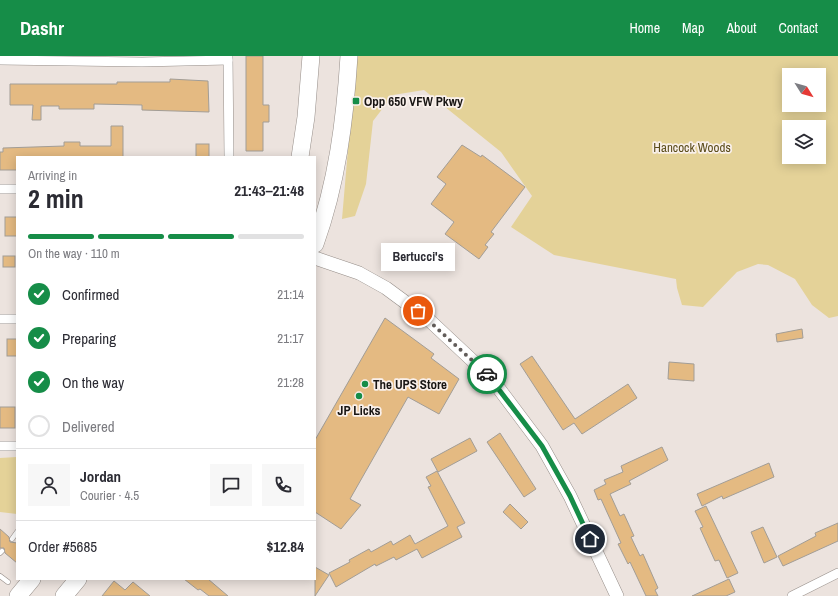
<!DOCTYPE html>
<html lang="en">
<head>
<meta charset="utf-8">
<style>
  :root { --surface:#fff; --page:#f7f7f7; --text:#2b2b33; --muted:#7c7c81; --line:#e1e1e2; --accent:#168d48 }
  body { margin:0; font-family:"Archivo Narrow",sans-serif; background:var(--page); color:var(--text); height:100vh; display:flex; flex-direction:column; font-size:15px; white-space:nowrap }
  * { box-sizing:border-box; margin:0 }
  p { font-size:13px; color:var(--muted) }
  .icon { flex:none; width:22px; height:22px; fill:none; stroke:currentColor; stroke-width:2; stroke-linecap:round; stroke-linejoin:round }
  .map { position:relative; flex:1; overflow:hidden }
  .side { position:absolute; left:16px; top:100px; width:300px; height:424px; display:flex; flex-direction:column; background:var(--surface); border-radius:0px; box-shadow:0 2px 10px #0003 }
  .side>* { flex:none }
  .needle { width:26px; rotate:127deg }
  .buttons { position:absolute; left:782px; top:12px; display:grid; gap:8px }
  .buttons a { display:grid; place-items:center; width:44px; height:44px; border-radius:0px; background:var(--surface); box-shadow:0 2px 10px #0003; font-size:20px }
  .pin { position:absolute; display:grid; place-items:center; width:34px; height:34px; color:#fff; margin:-17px; border:2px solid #fff; border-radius:50%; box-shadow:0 1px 4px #0007 }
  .courier { position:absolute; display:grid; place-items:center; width:40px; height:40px; margin:-20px; border:3px solid #168d48; border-radius:50%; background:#fff; color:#222; box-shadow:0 1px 5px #0007 }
  .bubble { position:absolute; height:28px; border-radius:0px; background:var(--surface); box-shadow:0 2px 10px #0003; font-size:13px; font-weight:800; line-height:28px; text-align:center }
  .overview em { font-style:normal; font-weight:800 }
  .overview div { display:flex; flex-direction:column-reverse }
  .overview { display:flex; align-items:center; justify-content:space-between; height:68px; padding:0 12px }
  h1 { font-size:26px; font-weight:800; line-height:30px }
  .bar { display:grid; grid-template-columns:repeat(4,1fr); gap:6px 4px; align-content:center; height:48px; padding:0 12px }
  .bar i { height:5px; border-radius:3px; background:var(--line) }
  .bar .selected { background:var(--accent) }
  .bar p { grid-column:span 4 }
  .line { display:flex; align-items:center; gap:10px; padding:0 12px; border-top:1px solid var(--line) }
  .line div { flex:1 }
  .round { display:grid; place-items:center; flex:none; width:42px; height:42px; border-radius:0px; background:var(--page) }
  ol { padding:0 12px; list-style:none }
  li { display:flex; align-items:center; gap:12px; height:44px }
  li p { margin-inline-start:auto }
  li .icon { padding:4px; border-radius:50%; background:var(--accent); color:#fff; stroke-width:4 }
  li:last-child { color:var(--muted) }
  li i { width:22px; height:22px; border:2px solid var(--line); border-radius:50% }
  header { display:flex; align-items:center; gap:24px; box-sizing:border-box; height:56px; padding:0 20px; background:var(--accent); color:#fff }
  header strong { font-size:19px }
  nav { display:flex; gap:22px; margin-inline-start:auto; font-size:14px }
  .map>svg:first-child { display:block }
  .green { fill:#e4d298; fill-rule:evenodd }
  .building { fill:#e4ba82; stroke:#a29d96 }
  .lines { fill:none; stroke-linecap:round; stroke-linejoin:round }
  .lane-casing { stroke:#958d88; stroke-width:5.5 }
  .street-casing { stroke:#958d88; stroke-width:10 }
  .secondary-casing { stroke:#958d88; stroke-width:14 }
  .highway-casing { stroke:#958d88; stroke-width:18 }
  .lane { stroke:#fff; stroke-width:4.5 }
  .street { stroke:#fff; stroke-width:9 }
  .secondary { stroke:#fff; stroke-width:13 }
  .highway { stroke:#fff; stroke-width:17 }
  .done { stroke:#625d5a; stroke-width:4; stroke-dasharray:0 7.2 }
  .route { stroke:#168d48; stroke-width:5 }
  .poi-dot { fill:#168d48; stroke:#f9f0eb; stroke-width:1.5 }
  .labels { text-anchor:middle; stroke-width:3.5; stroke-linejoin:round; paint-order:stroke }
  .poi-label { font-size:13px; font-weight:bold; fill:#181513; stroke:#f9f0eb; text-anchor:start }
  .park-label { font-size:13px; fill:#5b4d1b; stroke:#f9f0eb }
</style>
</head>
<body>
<header>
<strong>Dashr</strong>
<nav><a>Home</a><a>Map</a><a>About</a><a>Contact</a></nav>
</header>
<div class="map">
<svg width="838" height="540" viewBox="0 0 838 540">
  <rect width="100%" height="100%" fill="#ece3de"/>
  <!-- green -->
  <g class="green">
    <path d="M356 0H838V260L829 262 812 249 795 223 768 209 758 208 737 216 703 251 682 249 677 232 676 223 554 199 511 171 532 140 501 96 424 34 393 39 373 65 366 128 355 160 342 163ZM789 19H819V49H789ZM789 71H819V101H789Z"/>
    <polygon points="17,401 17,458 0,456 0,402"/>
  </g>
  <!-- building -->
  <g class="building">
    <polygon points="246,0 263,0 263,49 269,49 269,66 263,66 263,95 246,95"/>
    <polygon points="170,23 208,25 209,56 142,54 142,49 94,48 94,53 59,53 59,50 41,50 41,64 32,64 33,49 10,49 10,28 117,28 117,26 170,26"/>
    <polygon points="111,70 123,70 123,101 17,101 17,114 0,114 0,96 3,96 3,92 64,90 64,86 80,86 80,90 111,90"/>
    <rect x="196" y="88" width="13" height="13"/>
    <polygon points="462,89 481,101 482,99 525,131 491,176 494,178 485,189 488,191 479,203 445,178 454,166 431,148 446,128 437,121"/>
    <rect x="5" y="161" width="12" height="19"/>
    <rect x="3" y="200" width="12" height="11"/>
    <polygon points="385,262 434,298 431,302 459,323 439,358 408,341 350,443 361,449 341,473 315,456 315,384"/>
    <polygon points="802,273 803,282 777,286 776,278"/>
    <rect x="7" y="283" width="10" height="17"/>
    <polygon points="532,300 575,363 628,328 637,342 582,378 574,367 563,374 520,308"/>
    <polygon points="669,306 694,308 694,325 668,323"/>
    <rect x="0" y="351" width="15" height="21"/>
    <polygon points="500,377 536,433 524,441 487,386"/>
    <polygon points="470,382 477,395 438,416 431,403"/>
    <polygon points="662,391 668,404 629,425 631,428 610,438 620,460 624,458 634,480 631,481 640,500 643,498 658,532 655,534 658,540 646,540 630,506 628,508 618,488 621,487 601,443 598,444 594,434 606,428 604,424 623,416 621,410"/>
    <polygon points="769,407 774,421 723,443 722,440 702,450 697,438"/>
    <polygon points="437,415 465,467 457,471 462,481 422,502 417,493 396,504 394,501 376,510 375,508 336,531 329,517 350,506 349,504 369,493 371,496 391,485 393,489 410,479 415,488 448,470 428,431 431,430 426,421"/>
    <polygon points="510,448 528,466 521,473 503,456"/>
    <polygon points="706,450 738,517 727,522 719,504 715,505 700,472 703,471 695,455"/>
    <polygon points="838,467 838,485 783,510 778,500 816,480 815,477"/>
    <polygon points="763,471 777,501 764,507 751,476"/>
    <polygon points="0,473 9,481 10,486 17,487 17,507 5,497 4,492 0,492"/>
    <polygon points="315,511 329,519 315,540"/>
    <polygon points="184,523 208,523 228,540 209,540 200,533 198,534"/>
    <polygon points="729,523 735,536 726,540 692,540"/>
    <polygon points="114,525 125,534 133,526 150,540 102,540"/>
  </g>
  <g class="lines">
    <!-- lane casing -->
    <g class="lane-casing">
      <g id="lane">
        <polyline points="12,483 17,476"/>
        <polyline points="0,497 2,495"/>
        <polyline points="0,520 8,526"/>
      </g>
    </g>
    <!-- street casing -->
    <g class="street-casing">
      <g id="street">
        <polyline points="228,0 229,101"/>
        <polyline points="0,4 142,6 228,4"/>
        <polyline points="0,133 17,133"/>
        <polyline points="0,263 17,263"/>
        <polyline points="0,390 17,390"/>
        <polyline points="792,540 838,517"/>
      </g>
    </g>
    <!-- secondary casing -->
    <g class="secondary-casing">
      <polyline id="secondary" points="315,202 359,217 386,232 428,263 491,322 542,390 570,440 617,540"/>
    </g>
    <!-- highway casing -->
    <g class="highway-casing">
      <g id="highway">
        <polyline points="300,101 306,61 311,0"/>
        <path d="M315 188C337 127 345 64 349 0"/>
        <polyline points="18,540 32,523"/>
        <polyline points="64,540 78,523"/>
      </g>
    </g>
    <!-- lane -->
    <use href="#lane" class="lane"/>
    <!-- street -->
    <use href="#street" class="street"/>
    <!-- secondary -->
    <use href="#secondary" class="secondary"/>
    <!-- highway -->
    <use href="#highway" class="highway"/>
  </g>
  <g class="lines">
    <!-- done -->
    <polyline class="done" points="418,255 487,318"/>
    <!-- route -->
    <polyline class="route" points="487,318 542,390 570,440 590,483"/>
  </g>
  <!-- markers -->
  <g class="poi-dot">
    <rect x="352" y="41" width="8" height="8" rx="2"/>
    <circle cx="365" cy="328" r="4"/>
    <circle cx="359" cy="340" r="4"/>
  </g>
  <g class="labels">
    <!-- poi labels -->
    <g class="poi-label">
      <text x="364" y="50">Opp 650 VFW Pkwy</text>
      <text x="373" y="333">The UPS Store</text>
      <text x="359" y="359" text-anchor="middle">JP Licks</text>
    </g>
    <!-- park labels -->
    <g class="park-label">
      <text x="692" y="96">Hancock Woods</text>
    </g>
  </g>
</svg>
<div class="buttons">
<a><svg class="needle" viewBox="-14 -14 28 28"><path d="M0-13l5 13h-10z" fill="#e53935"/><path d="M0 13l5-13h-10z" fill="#7c7c81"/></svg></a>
<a><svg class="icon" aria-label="layers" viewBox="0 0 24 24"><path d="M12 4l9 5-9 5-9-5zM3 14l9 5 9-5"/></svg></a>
</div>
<div class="pin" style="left:418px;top:255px;background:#ea580c"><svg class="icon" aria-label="bag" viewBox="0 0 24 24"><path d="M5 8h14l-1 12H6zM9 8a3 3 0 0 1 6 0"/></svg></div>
<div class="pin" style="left:590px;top:483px;background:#1f2937"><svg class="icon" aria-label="home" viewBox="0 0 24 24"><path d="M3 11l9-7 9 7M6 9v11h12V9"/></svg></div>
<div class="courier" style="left:487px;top:318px"><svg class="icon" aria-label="car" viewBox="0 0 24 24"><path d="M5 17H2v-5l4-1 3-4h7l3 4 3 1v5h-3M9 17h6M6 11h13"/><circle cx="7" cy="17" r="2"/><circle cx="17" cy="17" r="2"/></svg></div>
<div class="bubble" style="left:381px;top:187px;width:74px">Bertucci's</div>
<section class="side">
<div class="overview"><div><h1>2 min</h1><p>Arriving in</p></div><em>21:43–21:48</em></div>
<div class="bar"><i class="selected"></i><i class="selected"></i><i class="selected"></i><i></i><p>On the way · 110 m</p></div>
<ol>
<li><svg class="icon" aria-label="check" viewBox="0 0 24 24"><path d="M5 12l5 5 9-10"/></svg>Confirmed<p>21:14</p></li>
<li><svg class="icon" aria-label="check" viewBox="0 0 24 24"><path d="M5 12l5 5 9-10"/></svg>Preparing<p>21:17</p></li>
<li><svg class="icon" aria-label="check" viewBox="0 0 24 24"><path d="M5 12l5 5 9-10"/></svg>On the way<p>21:28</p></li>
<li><i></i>Delivered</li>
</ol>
<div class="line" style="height:72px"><a class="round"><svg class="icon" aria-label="person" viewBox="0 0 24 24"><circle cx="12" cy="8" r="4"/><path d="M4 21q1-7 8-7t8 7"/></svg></a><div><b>Jordan</b><p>Courier · 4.5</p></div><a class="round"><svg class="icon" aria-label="chat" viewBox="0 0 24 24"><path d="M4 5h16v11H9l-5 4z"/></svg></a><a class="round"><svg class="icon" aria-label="phone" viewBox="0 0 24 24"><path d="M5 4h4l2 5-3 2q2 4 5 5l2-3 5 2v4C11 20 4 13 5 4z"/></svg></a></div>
<div class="line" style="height:52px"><div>Order #5685</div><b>$12.84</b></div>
</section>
</div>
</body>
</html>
